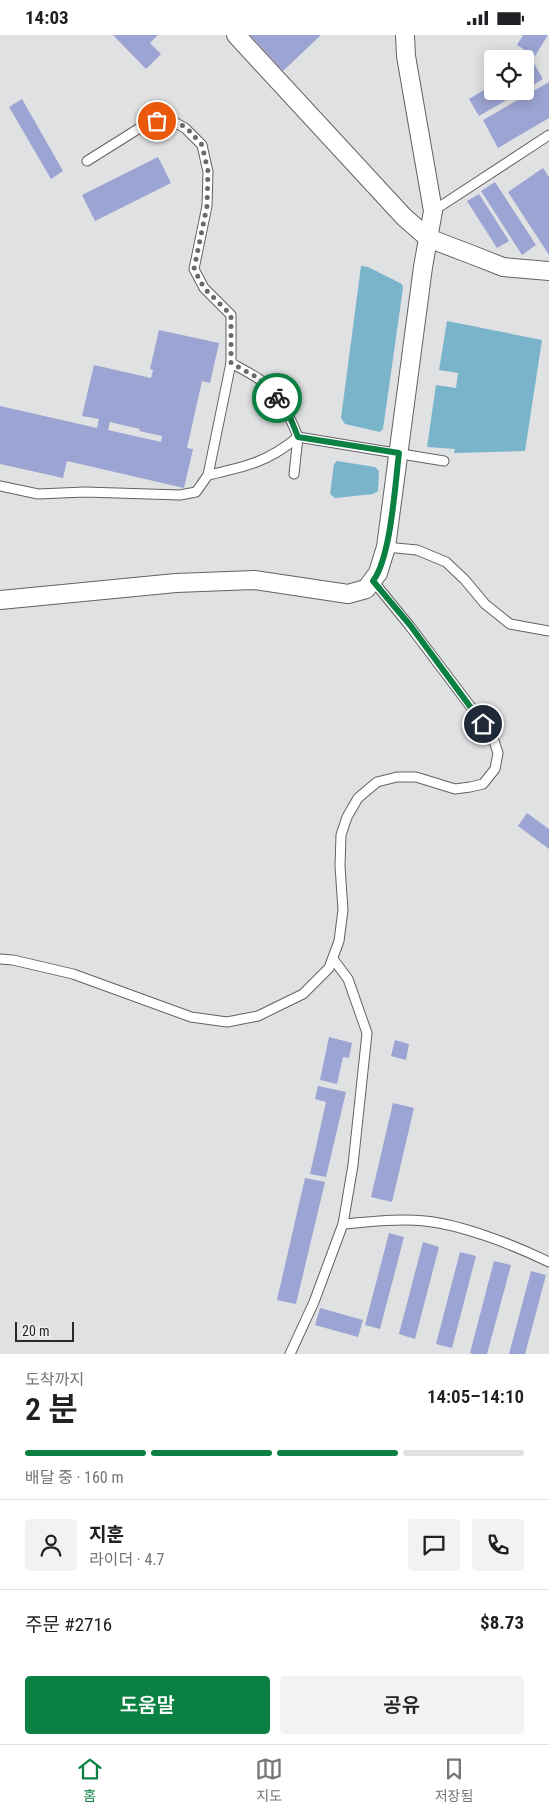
<!DOCTYPE html>
<html lang="ko">
<head>
<meta charset="utf-8">
<style>
  :root { --surface:#fff; --page:#f2f2f2; --text:#202124; --muted:#757577; --line:#e0e0e0; --accent:#0b8043 }
  body { margin:0; font-family:"Roboto Condensed","Noto Sans KR",sans-serif; background:var(--page); color:var(--text); height:100vh; display:flex; flex-direction:column; font-size:19px; white-space:nowrap }
  * { box-sizing:border-box; margin:0 }
  p { font-size:16px; color:var(--muted) }
  .icon { flex:none; width:28px; height:28px; fill:none; stroke:currentColor; stroke-width:2; stroke-linecap:round; stroke-linejoin:round }
  .map { position:relative; height:1319px; overflow:hidden }
  .panel { display:flex; flex-direction:column; background:var(--surface); flex:1 }
  .panel>* { flex:none }
  .fabs { position:absolute; left:484px; top:15px; display:grid; gap:10px }
  .fabs a { display:grid; place-items:center; width:50px; height:50px; border-radius:5px; background:var(--surface); box-shadow:0 2px 12px #0003; font-size:25px }
  .scale { position:absolute; left:15px; bottom:12px; width:59px; box-sizing:border-box; padding-left:5px; border:2px solid #29292a; border-top:0; font-size:14px; line-height:18px; white-space:nowrap; color:#29292a; -webkit-text-stroke:4px #eeeeef; paint-order:stroke }
  .pin { position:absolute; display:grid; place-items:center; width:42px; height:42px; color:#fff; margin:-21px; border:2px solid #fff; border-radius:50%; box-shadow:0 1px 5px #0007 }
  .courier { position:absolute; display:grid; place-items:center; width:50px; height:50px; margin:-25px; border:4px solid #0b8043; border-radius:50%; background:#fff; color:#222; box-shadow:0 1px 6px #0007 }
  .summary em { font-style:normal; font-weight:600 }
  .summary div { display:flex; flex-direction:column-reverse }
  .summary { display:flex; align-items:center; justify-content:space-between; height:85px; padding:0 25px }
  h1 { font-size:32px; font-weight:600; line-height:38px }
  .bar { display:grid; grid-template-columns:repeat(4,1fr); gap:8px 5px; align-content:center; height:60px; padding:0 25px }
  .bar i { height:6px; border-radius:4px; background:var(--line) }
  .bar .on { background:var(--accent) }
  .bar p { grid-column:span 4 }
  .line { display:flex; align-items:center; gap:12px; padding:0 25px; border-top:1px solid var(--line) }
  .line div { flex:1 }
  .round { display:grid; place-items:center; flex:none; width:52px; height:52px; border-radius:5px; background:var(--page) }
  .button { display:flex; gap:10px; margin-top:auto; padding:10px 25px }
  .button a { flex:1; height:58px; border-radius:5px; background:var(--accent); color:#fff; font-size:20px; font-weight:600; line-height:58px; text-align:center }
  .button a+a { background:var(--page); color:var(--text) }
  .status { display:flex; justify-content:space-between; align-items:center; height:35px; padding:0 25px; background:var(--surface); direction:ltr }
  .status svg { height:14px; fill:currentColor }
  .tabs { display:flex; justify-content:space-around; align-items:center; height:70px; border-top:1px solid var(--line); background:var(--surface); font-size:14px; color:var(--muted) }
  .tabs a { display:grid; justify-items:center; gap:2px }
  .tabs .on { color:var(--accent) }
  .map>svg:first-child { display:block }
  .water { fill:#7ab4ca }
  .building { fill:#9ba4d2; fill-rule:evenodd }
  .lines { fill:none; stroke-linecap:round; stroke-linejoin:round }
  .lane-casing { stroke:#626263; stroke-width:11 }
  .street-casing { stroke:#626263; stroke-width:20 }
  .lane { stroke:#fff; stroke-width:9 }
  .street { stroke:#fff; stroke-width:18 }
  .done { stroke:#69696a; stroke-width:5; stroke-dasharray:0 9 }
  .route { stroke:#0b8043; stroke-width:6 }
</style>
</head>
<body>
<div class="status"><b>14:03</b><svg viewBox="0 0 49 12"><path d="M0 12V9h3v3zM5 12V6h3v6zM10 12V3h3v9zM15 12V0h3v12zM26 1h20v11H26zM47 4h2v5h-2z"/></svg></div>
<div class="map">
<svg width="549" height="1319" viewBox="0 0 549 1319">
  <rect width="100%" height="100%" fill="#e0e1e2"/>
  <!-- water -->
  <g class="water">
    <polygon points="361,231 368,232 402,249 403,253 383,394 380,397 345,389 341,383"/>
    <polygon points="447,286 542,305 525,416 454,418 455,414 427,412 436,350 456,353 458,338 439,335"/>
    <polygon points="337,426 375,432 379,436 378,456 373,459 335,463 330,459 334,429"/>
  </g>
  <!-- building -->
  <g class="building">
    <polygon points="113,0 158,0 150,8 161,19 146,34"/>
    <polygon points="250,0 321,0 283,36"/>
    <polygon points="523,0 548,0 535,21 517,10"/>
    <polygon points="533,27 543,44 525,55 525,31"/>
    <polygon points="549,47 549,83 498,113 483,85"/>
    <polygon points="492,50 492,56 522,56 479,81 469,64"/>
    <polygon points="22,64 63,136 51,144 9,72"/>
    <polygon points="158,122 171,148 95,186 82,160"/>
    <polygon points="543,133 549,142 549,220 508,157"/>
    <polygon points="495,147 536,210 522,220 481,156"/>
    <polygon points="479,159 509,206 497,213 467,166"/>
    <path d="M159 295 219 308 210 348 202 346 187 413 193 414 184 453 67 426 63 443 0 429V371L97 393 99 384 82 381 94 330 151 343 153 335 150 334ZM110 387 140 394 139 396 162 401 161 407 108 395Z"/>
    <polygon points="527,778 549,794 549,814 518,791"/>
    <polygon points="329,1002 352,1008 349,1023 343,1022 337,1049 320,1045"/>
    <polygon points="395,1005 409,1009 406,1025 391,1021"/>
    <polygon points="318,1051 346,1057 326,1142 310,1139 326,1067 315,1064"/>
    <polygon points="393,1068 414,1073 392,1167 371,1162"/>
    <polygon points="305,1143 325,1147 296,1269 277,1265"/>
    <polygon points="389,1198 404,1202 380,1294 365,1290"/>
    <polygon points="423,1207 439,1212 415,1304 399,1299"/>
    <polygon points="460,1217 476,1221 452,1313 436,1309"/>
    <polygon points="494,1226 511,1230 487,1319 474,1319 470,1318"/>
    <polygon points="531,1236 546,1240 525,1319 509,1319"/>
    <polygon points="320,1273 363,1285 358,1302 315,1290"/>
  </g>
  <g class="lines">
    <!-- lane casing -->
    <g class="lane-casing">
      <g id="lane">
        <polyline points="433,176 549,100"/>
        <path d="M231 328C240 333 250 338 259 344 278 357 290 381 298 402L444 426"/>
        <polyline points="294,439 298,402"/>
        <path d="M208 440C245 432 268 427 298 402"/>
        <polyline points="0,451 38,459 85,457 180,460 196,457 208,440 231,328 231,280 204,253 194,234 207,171 208,137 202,110 185,93 167,83 146,89 87,126"/>
        <polyline points="386,512 417,515 446,527 465,545 485,569 510,589 549,596"/>
        <polyline points="0,924 13,925 73,939 191,982 227,987 258,981 303,959 329,933 339,906 343,875 340,831 341,800 347,782 358,763 377,747 397,742 416,742 455,754 470,752 483,749 495,734 498,718 492,700 409,590 373,546"/>
        <path d="M343 1189C370 1187 398 1183 425 1186 463 1190 514 1210 549 1227"/>
        <polyline points="290,1319 314,1267 343,1189 353,1130 367,998 348,944 333,924"/>
      </g>
    </g>
    <!-- street casing -->
    <g class="street-casing">
      <g id="street">
        <polyline points="236,0 404,182 428,203 470,219 503,232 549,236"/>
        <polyline points="0,565 176,548 254,545 348,559 366,554 378,538 386,512 423,232 433,176 406,21 405,0"/>
      </g>
    </g>
    <!-- lane -->
    <use href="#lane" class="lane"/>
    <!-- street -->
    <use href="#street" class="street"/>
  </g>
  <g class="lines">
    <!-- done -->
    <polyline class="done" points="157,86 167,84 186,92 202,110 208,136 207,171 194,234 204,253 231,280 231,328 260,344 277,363"/>
    <!-- route -->
    <path class="route" d="M277 363 290 382 298 402 399 418C395 450 391 522 373 546L410 590 483 689"/>
  </g>
</svg>
<div class="fabs">
<a><svg class="icon" aria-label="locate" viewBox="0 0 24 24"><circle cx="12" cy="12" r="6"/><path d="M12 2v4M12 18v4M2 12h4M18 12h4"/></svg></a>
</div>
<div class="scale">20 m</div>
<div class="pin" style="left:157px;top:86px;background:#ea580c"><svg class="icon" aria-label="bag" viewBox="0 0 24 24"><path d="M5 8h14l-1 12H6zM9 8a3 3 0 0 1 6 0"/></svg></div>
<div class="pin" style="left:483px;top:689px;background:#1f2937"><svg class="icon" aria-label="home" viewBox="0 0 24 24"><path d="M3 11l9-7 9 7M6 9v11h12V9"/></svg></div>
<div class="courier" style="left:277px;top:363px"><svg class="icon" aria-label="bike" viewBox="0 0 24 24"><circle cx="6" cy="16" r="4"/><circle cx="18" cy="16" r="4"/><path d="M6 16l4-8h5l3 8M10 8l3 8H6M13 5h3"/></svg></div>
</div>
<section class="panel">
<div class="summary"><div><h1>2 분</h1><p>도착까지</p></div><em>14:05–14:10</em></div>
<div class="bar"><i class="on"></i><i class="on"></i><i class="on"></i><i></i><p>배달 중 · 160 m</p></div>
<div class="line" style="height:90px"><a class="round"><svg class="icon" aria-label="person" viewBox="0 0 24 24"><circle cx="12" cy="8" r="4"/><path d="M4 21q1-7 8-7t8 7"/></svg></a><div><b>지훈</b><p>라이더 · 4.7</p></div><a class="round"><svg class="icon" aria-label="chat" viewBox="0 0 24 24"><path d="M4 5h16v11H9l-5 4z"/></svg></a><a class="round"><svg class="icon" aria-label="phone" viewBox="0 0 24 24"><path d="M5 4h4l2 5-3 2q2 4 5 5l2-3 5 2v4C11 20 4 13 5 4z"/></svg></a></div>
<div class="line" style="height:65px"><div>주문 #2716</div><b>$8.73</b></div>
<div class="button"><a>도움말</a><a>공유</a></div>
</section>
<nav class="tabs">
<a class="on"><svg class="icon" aria-label="home" viewBox="0 0 24 24"><path d="M3 11l9-7 9 7M6 9v11h12V9"/></svg>홈</a>
<a><svg class="icon" aria-label="map" viewBox="0 0 24 24"><path d="M3 6l6-2 6 2 6-2v14l-6 2-6-2-6 2zM9 4v14M15 6v14"/></svg>지도</a>
<a><svg class="icon" aria-label="saved" viewBox="0 0 24 24"><path d="M7 4h10v16l-5-4-5 4z"/></svg>저장됨</a>
</nav>
</body>
</html>
